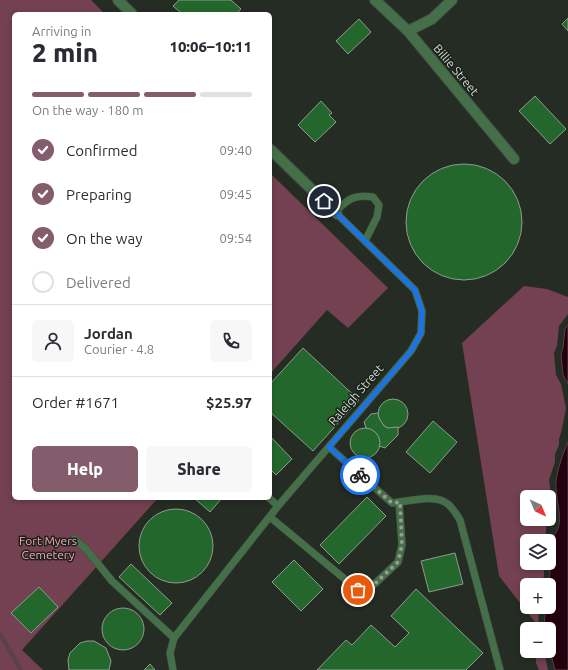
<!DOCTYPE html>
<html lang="en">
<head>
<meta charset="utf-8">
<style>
  :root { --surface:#fff; --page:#f7f7f7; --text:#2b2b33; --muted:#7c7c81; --line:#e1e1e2; --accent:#845d6d }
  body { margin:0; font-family:Ubuntu,sans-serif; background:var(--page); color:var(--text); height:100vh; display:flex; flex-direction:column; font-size:15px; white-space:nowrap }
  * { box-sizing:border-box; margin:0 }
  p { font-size:13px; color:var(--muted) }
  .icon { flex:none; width:22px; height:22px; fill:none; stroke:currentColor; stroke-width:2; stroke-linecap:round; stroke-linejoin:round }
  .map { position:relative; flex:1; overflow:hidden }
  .sheet { position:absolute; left:12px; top:12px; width:260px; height:488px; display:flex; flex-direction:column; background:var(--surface); border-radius:6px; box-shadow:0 2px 6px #0003 }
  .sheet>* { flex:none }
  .needle { width:26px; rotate:136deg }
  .buttons { position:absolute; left:520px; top:490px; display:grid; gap:8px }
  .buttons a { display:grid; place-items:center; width:36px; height:36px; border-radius:6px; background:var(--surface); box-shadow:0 2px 6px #0003; font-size:20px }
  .pin { position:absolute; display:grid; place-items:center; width:34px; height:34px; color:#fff; margin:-17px; border:2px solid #fff; border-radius:50%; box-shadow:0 1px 4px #0007 }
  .courier { position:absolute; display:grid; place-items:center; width:40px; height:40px; margin:-20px; border:3px solid #1a73e8; border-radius:50%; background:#fff; color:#222; box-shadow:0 1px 5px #0007 }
  .overview em { font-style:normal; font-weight:800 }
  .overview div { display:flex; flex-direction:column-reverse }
  .overview { display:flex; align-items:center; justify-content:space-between; height:68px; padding:0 20px }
  h1 { font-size:26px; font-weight:800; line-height:30px }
  .bar { display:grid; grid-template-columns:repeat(4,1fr); gap:6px 4px; align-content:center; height:48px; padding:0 20px }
  .bar i { height:5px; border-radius:3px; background:var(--line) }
  .bar .current { background:var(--accent) }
  .bar p { grid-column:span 4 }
  .line { display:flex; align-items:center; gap:10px; padding:0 20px; border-top:1px solid var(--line) }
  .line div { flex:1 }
  .round { display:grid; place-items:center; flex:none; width:42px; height:42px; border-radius:6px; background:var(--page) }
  ol { padding:0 20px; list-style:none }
  li { display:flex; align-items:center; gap:12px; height:44px }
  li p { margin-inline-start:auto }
  li .icon { padding:4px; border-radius:50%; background:var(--accent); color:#fff; stroke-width:4 }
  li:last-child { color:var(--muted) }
  li i { width:22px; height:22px; border:2px solid var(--line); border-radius:50% }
  .button { display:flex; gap:8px; margin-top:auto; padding:8px 20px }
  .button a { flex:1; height:46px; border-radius:6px; background:var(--accent); color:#fff; font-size:16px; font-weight:800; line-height:46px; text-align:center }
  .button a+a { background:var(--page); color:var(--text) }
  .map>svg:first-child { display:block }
  .green { fill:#734151 }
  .water { fill:#25000e; stroke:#594149 }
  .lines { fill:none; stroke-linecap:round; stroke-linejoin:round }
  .stream { stroke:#594149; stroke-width:4 }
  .building { fill:#24672c; stroke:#909b90 }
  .lane-casing { stroke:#404840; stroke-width:8 }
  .street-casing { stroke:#404840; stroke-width:12 }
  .lane { stroke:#456f48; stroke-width:7 }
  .street { stroke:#456f48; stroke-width:10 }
  .done { stroke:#969c96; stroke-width:4; stroke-dasharray:0 7.2 }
  .route { stroke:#1a73e8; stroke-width:5 }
  .labels { text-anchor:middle; stroke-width:3; stroke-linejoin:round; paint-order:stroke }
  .street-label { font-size:12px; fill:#d3d9d3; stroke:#1a231a }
  .park-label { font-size:12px; fill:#fea1bd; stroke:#1a231a }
</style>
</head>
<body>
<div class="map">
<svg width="568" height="670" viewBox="0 0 568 670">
  <rect width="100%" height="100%" fill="#242c24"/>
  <!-- green -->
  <g class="green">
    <polygon points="0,0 91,0 105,14 14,14 14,498 158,498 22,650 43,670 0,670"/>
    <polygon points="270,173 388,288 348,328 327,310 270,374"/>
    <polygon points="524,286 547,289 568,297 568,314 559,326 557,346 554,353 556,375 561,384 566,408 562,429 559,439 559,445 555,454 555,462 549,480 551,496 549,500 549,497 527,497 527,519 547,519 545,541 527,541 527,563 544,563 544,576 540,585 527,585 527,607 539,607 538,629 535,629 535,622 499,576 462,343"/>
    <polygon points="536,651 544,651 548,670 539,670 536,663"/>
  </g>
  <!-- water -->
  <g class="water">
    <polygon points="568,325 568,384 563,375 561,354 563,348 565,329"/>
    <path d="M568 442V670H555L549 647V629H545C543 623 546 614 546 607H549V585H547C553 571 548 556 551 542 553 536 558 531 559 525 561 510 555 497 556 482 557 471 563 453 568 442Z"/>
  </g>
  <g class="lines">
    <!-- stream -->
    <polyline class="stream" points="0,634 21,670"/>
  </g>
  <!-- building -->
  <g class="building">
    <polygon points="179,0 231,0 241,9 236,14 178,14 180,12 173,6"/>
    <polygon points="568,18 568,31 562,24"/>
    <polygon points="359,19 371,32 348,54 336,41"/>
    <polygon points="535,96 566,129 550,144 519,111"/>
    <polygon points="321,101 332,113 329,115 336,122 315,142 298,125"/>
    <circle cx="464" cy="222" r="58"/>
    <polygon points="303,348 359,400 313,451 270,412 270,384"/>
    <circle cx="393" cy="414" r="15"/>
    <polygon points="378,413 379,418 384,426 388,428 398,427 398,435 385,448 379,446 378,436 375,432 366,428 364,422 371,414"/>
    <polygon points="433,421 457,442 430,473 406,452"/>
    <circle cx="365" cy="443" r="15"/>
    <polygon points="270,436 292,459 276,475 270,469"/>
    <polygon points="367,497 386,516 339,564 320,545"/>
    <polygon points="194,498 222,498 210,512"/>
    <circle cx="176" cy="546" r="37"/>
    <polygon points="455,553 463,584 429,592 421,561"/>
    <polygon points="294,560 323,589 301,611 272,582"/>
    <polygon points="131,564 172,603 160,615 119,577"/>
    <polygon points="39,587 58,607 31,633 11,613"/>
    <polygon points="416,589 483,653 466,670 317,670 346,640 352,645 371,625 395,647 409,633 391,616"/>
    <circle cx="123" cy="629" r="21"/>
    <polygon points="87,641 94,641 106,648 111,661 109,670 69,670 68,660 70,653 80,643"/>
    <polygon points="150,664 155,670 144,670"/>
  </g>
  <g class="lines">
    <!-- lane casing -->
    <g class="lane-casing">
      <g id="lane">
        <path d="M335 212C348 199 354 194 373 197L379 205 377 217 365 241"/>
        <path d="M329 447 392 503C408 502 436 492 449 505 453 509 457 515 460 520L500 670"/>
        <polyline points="269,498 278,506"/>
        <polyline points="270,517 358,590 367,591 398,562 402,545 399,502"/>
        <polyline points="74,539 86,549 112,581 174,638"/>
        <polyline points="173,670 170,653 174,638 278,506 411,351 421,333 422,311 415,290 337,214"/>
      </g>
    </g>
    <!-- street casing -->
    <g class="street-casing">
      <g id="street">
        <polyline points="118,0 132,14"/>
        <polyline points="375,0 408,31 514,159"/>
        <polyline points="408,31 432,19 452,0"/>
        <polyline points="270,149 337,214"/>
      </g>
    </g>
    <!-- lane -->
    <use href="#lane" class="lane"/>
    <!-- street -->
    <use href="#street" class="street"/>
  </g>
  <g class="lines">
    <!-- done -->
    <polyline class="done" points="358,590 367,591 398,562 402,545 400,502 392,503 360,475"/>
    <!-- route -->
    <polyline class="route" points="324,201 415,290 422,311 421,333 411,351 329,447 360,475"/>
  </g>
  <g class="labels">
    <!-- street labels -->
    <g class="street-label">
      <text transform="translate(456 70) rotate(50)" y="4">Billie Street</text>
      <text transform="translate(356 395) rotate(-49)" y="4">Raleigh Street</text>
    </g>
    <!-- park labels -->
    <g class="park-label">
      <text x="48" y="545">Fort Myers<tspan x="48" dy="14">Cemetery</tspan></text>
    </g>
  </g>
</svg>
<div class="buttons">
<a><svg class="needle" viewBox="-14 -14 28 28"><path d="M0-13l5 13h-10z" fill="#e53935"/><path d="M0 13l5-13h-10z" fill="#7c7c81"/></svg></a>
<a><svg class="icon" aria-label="layers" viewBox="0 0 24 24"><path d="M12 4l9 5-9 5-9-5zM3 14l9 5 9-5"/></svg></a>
<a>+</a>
<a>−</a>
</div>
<div class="pin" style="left:358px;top:590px;background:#ea580c"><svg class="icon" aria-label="bag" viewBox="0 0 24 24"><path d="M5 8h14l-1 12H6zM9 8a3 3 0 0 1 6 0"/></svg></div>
<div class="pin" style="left:324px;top:201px;background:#1f2937"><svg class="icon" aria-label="home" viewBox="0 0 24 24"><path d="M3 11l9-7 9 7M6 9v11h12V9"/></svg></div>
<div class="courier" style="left:360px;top:475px"><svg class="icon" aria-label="bike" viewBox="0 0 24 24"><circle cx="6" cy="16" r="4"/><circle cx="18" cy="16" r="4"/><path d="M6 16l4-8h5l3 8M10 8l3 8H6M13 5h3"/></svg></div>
<section class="sheet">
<div class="overview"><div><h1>2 min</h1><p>Arriving in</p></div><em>10:06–10:11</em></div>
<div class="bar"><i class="current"></i><i class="current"></i><i class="current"></i><i></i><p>On the way · 180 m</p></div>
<ol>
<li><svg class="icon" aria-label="check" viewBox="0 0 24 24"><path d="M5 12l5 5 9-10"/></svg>Confirmed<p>09:40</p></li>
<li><svg class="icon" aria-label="check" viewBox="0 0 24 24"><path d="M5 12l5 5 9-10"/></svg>Preparing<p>09:45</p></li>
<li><svg class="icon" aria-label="check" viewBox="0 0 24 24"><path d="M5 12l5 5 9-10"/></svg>On the way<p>09:54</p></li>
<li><i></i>Delivered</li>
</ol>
<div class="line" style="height:72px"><a class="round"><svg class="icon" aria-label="person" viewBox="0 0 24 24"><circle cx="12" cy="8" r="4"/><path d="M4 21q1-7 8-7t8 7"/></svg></a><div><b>Jordan</b><p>Courier · 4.8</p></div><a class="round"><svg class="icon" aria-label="phone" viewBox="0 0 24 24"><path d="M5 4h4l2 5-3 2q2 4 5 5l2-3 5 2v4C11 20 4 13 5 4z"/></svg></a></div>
<div class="line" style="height:52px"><div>Order #1671</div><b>$25.97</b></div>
<div class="button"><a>Help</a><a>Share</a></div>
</section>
</div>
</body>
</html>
